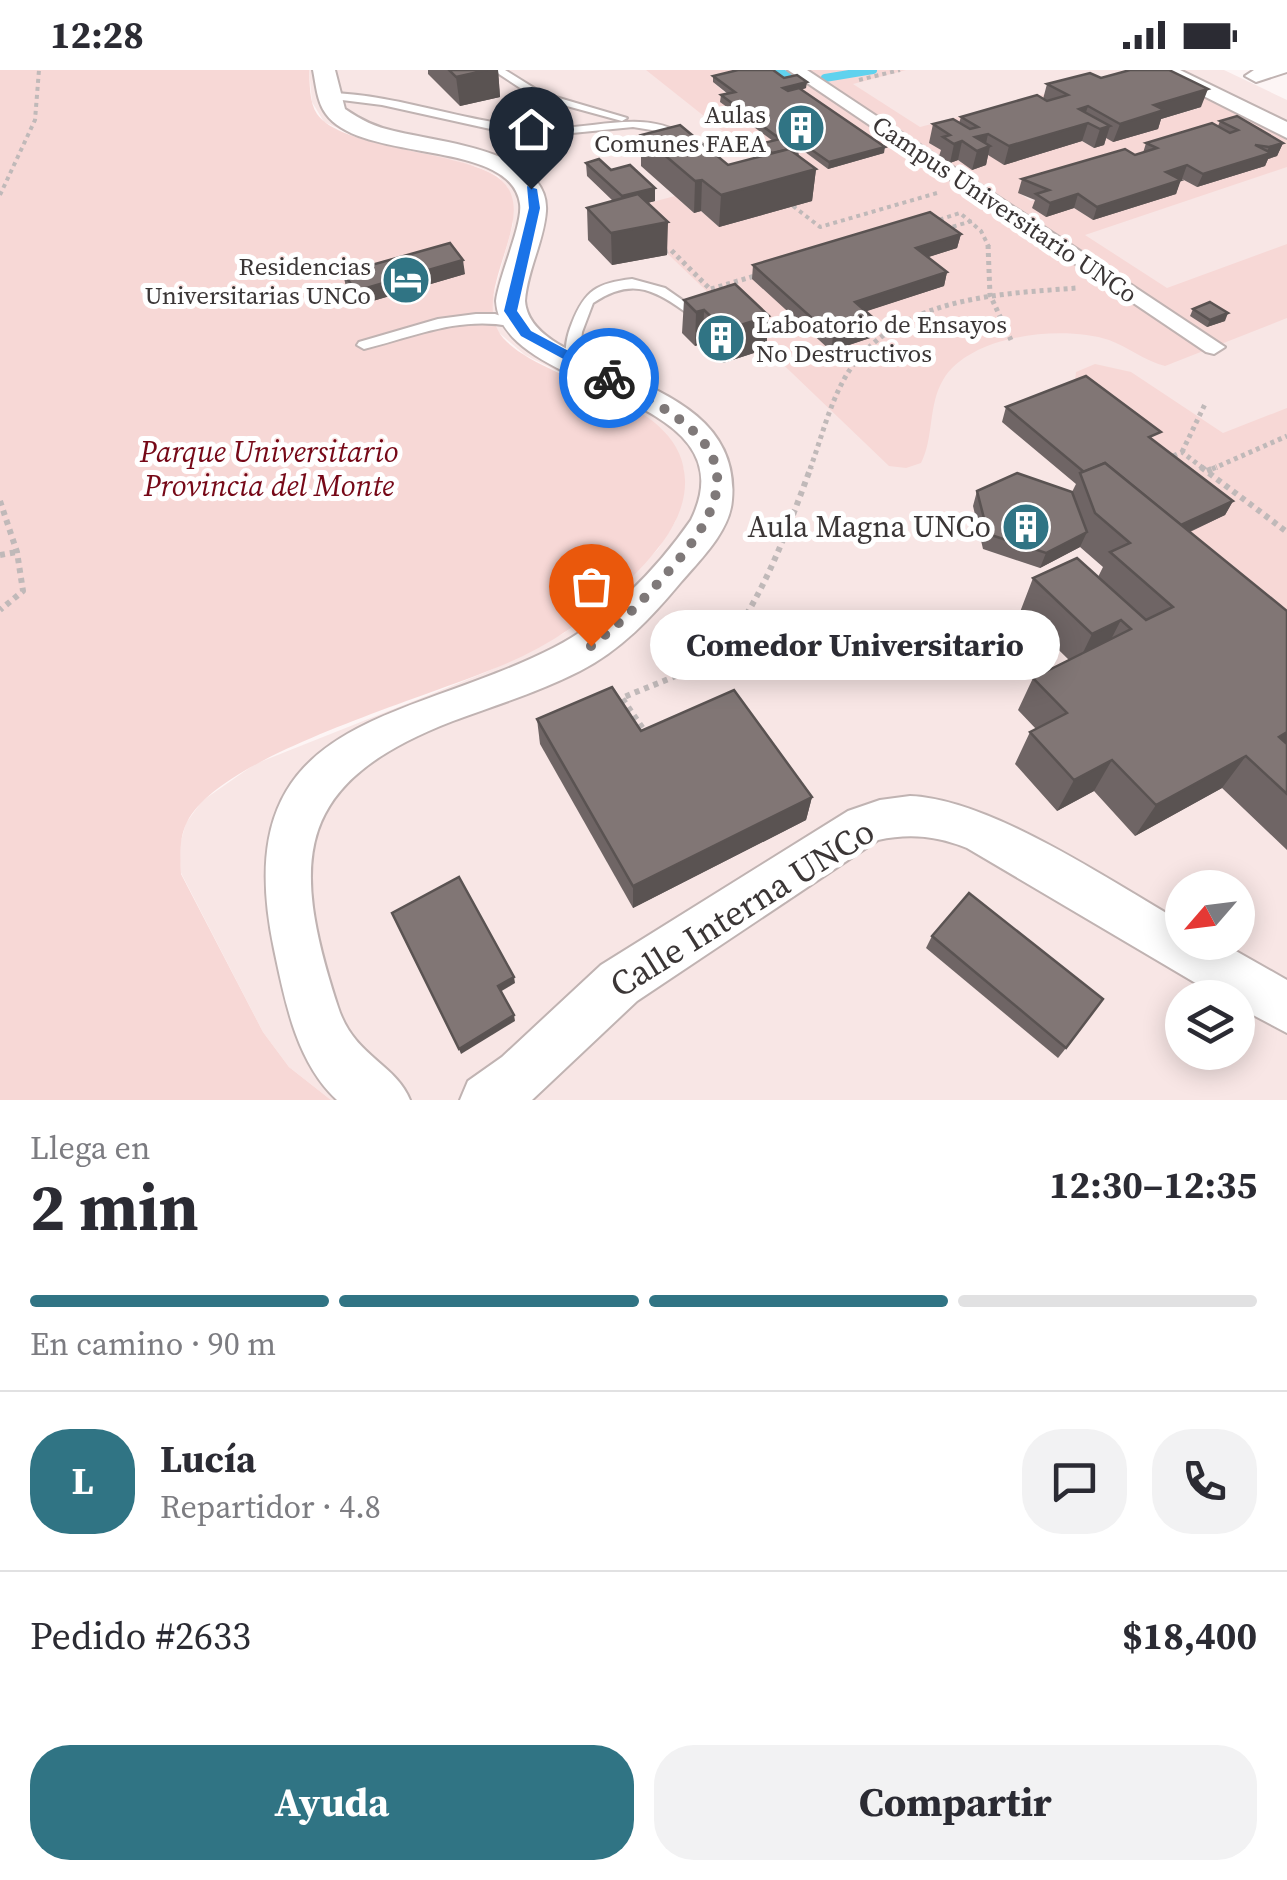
<!DOCTYPE html>
<html lang="es">
<head>
<meta charset="utf-8">
<style>
  :root { --surface:#fff; --page:#f2f2f3; --text:#2b2b33; --muted:#7c7c81; --line:#e1e1e2; --accent:#307484 }
  body { margin:0; font-family:"Source Serif 4",serif; background:var(--page); color:var(--text); height:100vh; display:flex; flex-direction:column; font-size:38px; white-space:nowrap }
  * { box-sizing:border-box; margin:0 }
  p { font-size:32px; color:var(--muted) }
  .icon { flex:none; width:55px; height:55px; fill:none; stroke:currentColor; stroke-width:2; stroke-linecap:round; stroke-linejoin:round }
  .map { position:relative; height:1030px; overflow:hidden }
  .panel { display:flex; flex-direction:column; background:var(--surface); flex:1 }
  .panel>* { flex:none }
  .needle { width:65px; rotate:242deg }
  .controls { position:absolute; left:1165px; top:800px; display:grid; gap:20px }
  .controls a { display:grid; place-items:center; width:90px; height:90px; border-radius:50%; background:var(--surface); box-shadow:0 5px 25px #0003; font-size:50px }
  .pin { position:absolute; display:grid; place-items:center; width:85px; height:85px; color:#fff; margin:-102px -42px; border-radius:50% 50% 50% 0; rotate:-45deg; box-shadow:0 0 10px #0007 }
  .pin .icon { rotate:45deg }
  .courier { position:absolute; display:grid; place-items:center; width:100px; height:100px; margin:-50px; border:8px solid #1a73e8; border-radius:50%; background:#fff; color:#222; box-shadow:0 2px 12px #0007 }
  .bubble { position:absolute; height:70px; border-radius:35px; background:var(--surface); box-shadow:0 5px 25px #0003; font-size:32px; font-weight:700; line-height:70px; text-align:center }
  .overview em { font-style:normal; font-weight:700 }
  .overview div { display:flex; flex-direction:column-reverse }
  .overview { display:flex; align-items:center; justify-content:space-between; height:170px; padding:0 30px }
  h1 { font-size:65px; font-weight:700; line-height:75px }
  .bar { display:grid; grid-template-columns:repeat(4,1fr); gap:15px 10px; align-content:center; height:120px; padding:0 30px }
  .bar i { height:12px; border-radius:8px; background:var(--line) }
  .bar .current { background:var(--accent) }
  .bar p { grid-column:span 4 }
  .line { display:flex; align-items:center; gap:25px; padding:0 30px; border-top:2px solid var(--line) }
  .line div { flex:1 }
  .round { display:grid; place-items:center; flex:none; width:105px; height:105px; border-radius:40px; background:var(--page) }
  .primary-button { display:flex; gap:20px; margin-top:auto; padding:20px 30px }
  .primary-button a { flex:1; height:115px; border-radius:40px; background:var(--accent); color:#fff; font-size:40px; font-weight:700; line-height:115px; text-align:center }
  .primary-button a+a { background:var(--page); color:var(--text) }
  .status { display:flex; justify-content:space-between; align-items:center; height:70px; padding:0 50px; background:var(--surface); direction:ltr }
  .status svg { height:28px; fill:currentColor }
  .map>svg:first-child { display:block }
  .built { fill:#f8e6e5; fill-rule:evenodd }
  .green { fill:#f7d8d6; fill-rule:evenodd }
  .lines { fill:none; stroke-linecap:round; stroke-linejoin:round }
  .stream { stroke:#60d2ee; stroke-width:8 }
  .service-casing { stroke:#c0b3b2; stroke-width:4 }
  .pedestrian-casing { stroke:#c0b3b2; stroke-width:4 }
  .minor-casing { stroke:#c0b3b2; stroke-width:4 }
  .path-far2 { stroke:#c0b9b9; stroke-width:4; stroke-dasharray:4 4; stroke-linecap:butt }
  .path-far1 { stroke:#c0b9b9; stroke-width:5; stroke-dasharray:4 4; stroke-linecap:butt }
  .path { stroke:#c0b9b9; stroke-width:6; stroke-dasharray:5 5; stroke-linecap:butt }
  .service { fill:#fff; fill-rule:evenodd }
  .pedestrian { fill:#fff; fill-rule:evenodd }
  .minor { fill:#fff; fill-rule:evenodd }
  .wall { fill:#6f6565 }
  .shaded-wall { fill:#5a5352 }
  .building { fill:#817675; stroke:#5a5352; stroke-width:2.5 }
  .route { fill:#1a73e8 }
  .done { stroke:#7f7979; stroke-width:10; stroke-dasharray:0 18 }
  .labels { text-anchor:middle; stroke-width:10; stroke-linejoin:round; paint-order:stroke }
  .far-poi-label { font-size:25px; fill:#3b3636; stroke:#fff; text-anchor:end }
  .far-street-label { font-size:25px; fill:#3b3636; stroke:#fff }
  .park-label { font-size:30px; font-style:italic; fill:#760817; stroke:#fff }
  .poi-label { font-size:30px; fill:#3b3636; stroke:#fff; text-anchor:end }
  .near-street-label { font-size:35px; fill:#3b3636; stroke:#fff }
</style>
</head>
<body>
<div class="status"><b>12:28</b><svg viewBox="0 0 49 12"><path d="M0 12V9h3v3zM5 12V6h3v6zM10 12V3h3v9zM15 12V0h3v12zM26 1h20v11H26zM47 4h2v5h-2z"/></svg></div>
<div class="map">
<svg width="1287" height="1030" viewBox="0 0 1287 1030">
  <rect width="100%" height="100%" fill="#fdf5f5"/>
  <!-- built -->
  <path class="built" d="M309 0H1224L1287 30V1030H331L289 997 263 962 181 803 179 778 186 753 202 731 255 694 484 603 564 563 601 536 658 479 675 452 684 424V400L676 378 641 343 525 285 497 261 491 246 492 231 513 154 508 118 498 106 478 97 358 67 324 52 312 32ZM1182 818H1238V872H1182ZM1182 928H1238V982H1182Z"/>
  <!-- green -->
  <g class="green">
    <path d="M0 0H309C310 14 309 32 317 44 340 78 455 81 494 105 552 139 459 227 507 272 557 319 699 330 684 425 679 455 658 480 638 501 605 536 566 565 523 586 445 624 224 680 187 752 179 768 180 786 181 804L263 962 289 997 331 1030H0Z"/>
    <path d="M646 0H906L853 14 920 57 1136 0H1150L1287 68V97L1085 165 1167 218 1287 174V248L1165 296C1145 291 1128 277 1109 270 1063 255 970 264 943 310 928 335 934 368 921 393L906 398 889 396 622 140 675 126 694 143 701 141 719 157 811 131ZM714 13 883 83 828 99 801 79 791 82ZM1199 38 1147 53 1073 57 1094 78 1082 71 971 86 985 95 972 99 930 73ZM1275 86 1263 90V96L1197 117 1182 109 1093 150 1074 138 1046 146 1038 129 1031 131 1019 123Z"/>
    <polygon points="1095,294 1131,302 1223,363 1287,338 1287,573 1152,479 1224,445 1075,312 1076,302"/>
  </g>
  <g class="lines">
    <!-- stream -->
    <g class="stream">
      <polyline points="773,0 795,8"/>
      <polyline points="825,8 873,0"/>
    </g>
    <!-- service casing -->
    <g class="service-casing">
      <g id="service">
        <polygon points="493,0 505,0 542,23 627,48 622,51 534,27"/>
        <path d="M330 23C407 25 479 59 557 58 602 57 651 39 690 69L685 72 664 62 633 57 562 64 495 60 382 35 326 28V24Z"/>
        <path d="M632 209 665 218 708 248 706 251C695 251 693 248 684 241 651 217 629 209 593 233L582 262 579 289 572 293 567 292C564 280 567 265 572 253 585 220 597 213 632 209Z"/>
        <path d="M476 244H495L522 253 515 257C461 245 416 266 364 279L357 275 359 272 438 249Z"/>
      </g>
    </g>
    <!-- pedestrian casing -->
    <g class="pedestrian-casing">
      <polygon id="pedestrian" points="788,0 807,0 1225,277 1214,284 1206,282"/>
    </g>
    <!-- minor casing -->
    <g class="minor-casing">
      <g id="minor">
        <path d="M313 0H335L345 39C361 50 375 57 394 61 436 72 550 80 546 141 544 171 527 201 525 231 531 308 744 298 732 430 730 461 700 490 681 512 652 547 620 581 580 601 539 622 496 635 453 651 295 712 289 787 338 937 354 987 395 993 410 1030H337C296 992 285 931 274 879 225 645 401 655 553 578 607 551 657 499 691 450 755 319 501 326 496 231 499 206 523 154 520 134 511 68 362 94 326 44 317 32 316 15 313 0Z"/>
        <polygon points="1152,0 1180,0 1287,52 1287,68"/>
        <polygon points="1254,0 1287,0 1287,2 1256,12 1245,6"/>
        <path d="M910 726C991 729 1110 811 1182 852V872H1220L1287 910V963L1238 937V928H1221L967 778C937 766 910 763 878 770L637 931 532 1030H460L468 1011 502 987 601 895 848 741 880 730Z"/>
      </g>
    </g>
    <!-- path-far2 -->
    <g class="path-far2">
      <polyline points="859,10 900,0"/>
      <polyline points="0,125 35,50 39,0"/>
      <polyline points="793,136 820,157 937,123"/>
      <polyline points="932,152 960,143 981,161 989,177"/>
      <polyline points="945,159 972,151"/>
    </g>
    <!-- path-far1 -->
    <g class="path-far1">
      <polyline points="988,175 990,225 1011,270"/>
      <polyline points="664,182 671,180 712,221"/>
      <polyline points="711,219 758,205"/>
      <polyline points="1182,382 1206,332"/>
      <polyline points="1166,389 1182,382 1204,399"/>
      <path d="M810 399C822 367 831 327 851 298 902 227 998 224 1077 218"/>
      <polyline points="1212,399 1287,366"/>
    </g>
    <!-- path -->
    <g class="path">
      <polyline points="1201,397 1287,462"/>
      <polyline points="1207,401 1217,397"/>
      <polyline points="0,431 17,482 23,521 0,540"/>
      <polyline points="0,485 17,482"/>
      <path d="M648 666 622 628C649 616 681 606 706 590 753 562 792 447 811 397"/>
    </g>
    <!-- service -->
    <use href="#service" class="service"/>
    <!-- pedestrian -->
    <use href="#pedestrian" class="pedestrian"/>
    <!-- minor -->
    <use href="#minor" class="minor"/>
  </g>
  <!-- wall -->
  <g class="wall">
    <polygon points="428,0 498,0 500,27 460,36 428,4"/>
    <polygon points="713,6 784,8 806,18 801,20 884,83 828,99 801,79 798,80 799,86 816,99 812,131 719,157 701,141 694,143 641,96 641,65 728,95 765,85 760,81 760,74 773,71 720,32 721,25 728,24 713,12"/>
    <polygon points="1101,8 1201,37 1161,49 1158,59 1113,72 1106,68 1104,75 1094,78 1082,71 1004,95 988,85 986,95 972,100 958,90 950,93 939,86 941,80 929,73 933,54 959,53 961,47 1043,29 1047,14"/>
    <polygon points="1220,51 1283,73 1277,86 1268,89 1265,96 1197,117 1182,109 1180,110 1176,124 1093,150 1074,138 1046,147 1032,138 1035,130 1018,123 1022,109 1135,85 1143,83 1146,73 1218,56"/>
    <polygon points="586,93 655,118 655,131 647,133 667,185 612,195 588,170 587,138 613,131 587,106"/>
    <polygon points="961,164 957,178 928,187 947,202 944,216 866,241 878,252 876,266 831,281 752,209 753,195"/>
    <polygon points="343,203 465,204 359,235 346,217"/>
    <polygon points="684,230 769,246 766,279 723,293 703,273 695,276 682,263"/>
    <polygon points="1193,239 1225,251 1207,257 1190,246"/>
    <polygon points="1006,337 1156,372 1233,431 1225,445 1190,462 1287,541 1287,780 1222,718 1135,766 1094,721 1057,741 1015,694 1030,662 1036,659 1018,640 1033,608 1069,590 1020,542 1033,508 1098,507 1103,497 1080,477 1040,498 983,479 973,436 977,421 1072,422 1076,414 1002,352"/>
    <polygon points="537,649 641,661 812,727 806,750 633,838 540,674"/>
    <polygon points="932,866 1066,978 1058,988 926,878"/>
  </g>
  <!-- shaded-wall -->
  <g class="shaded-wall">
    <polygon points="487,0 498,0 500,27 460,36 456,7"/>
    <polygon points="807,12 806,18 783,24 783,18"/>
    <polygon points="1208,19 1201,37 1161,49 1158,59 1113,72 1120,54 1154,35"/>
    <polygon points="1088,36 1082,54 1088,53 1082,71 1004,95 1009,76 1079,39"/>
    <polygon points="1110,56 1104,75 1094,78 1100,59"/>
    <polygon points="988,64 985,78 990,76 986,95 972,100 977,81 975,67"/>
    <polygon points="962,71 958,90 950,93 954,74"/>
    <polygon points="802,73 801,79 791,82 791,76"/>
    <polygon points="1283,73 1277,86 1268,89 1265,96 1197,117 1203,104 1266,84 1269,77"/>
    <polygon points="885,77 884,83 828,99 829,92"/>
    <polygon points="1187,95 1182,109 1161,115 1166,102"/>
    <polygon points="816,99 812,131 719,157 721,125"/>
    <polygon points="702,110 701,141 694,143 695,111"/>
    <polygon points="1181,110 1176,124 1093,150 1097,137"/>
    <polygon points="655,118 655,131 622,140 622,126"/>
    <polygon points="1078,124 1074,138 1046,147 1050,133"/>
    <polygon points="668,152 667,185 612,195 611,163"/>
    <polygon points="961,164 957,178 913,192 916,178"/>
    <polygon points="463,190 465,204 359,235 356,221"/>
    <polygon points="947,202 944,216 852,246 855,232"/>
    <polygon points="704,240 703,273 695,276 696,242"/>
    <polygon points="1228,243 1225,251 1207,257 1210,250"/>
    <polygon points="769,246 766,279 723,293 725,260"/>
    <polygon points="878,252 876,266 831,281 833,267"/>
    <polygon points="1233,431 1225,445 1152,479 1160,464"/>
    <polygon points="1087,462 1080,477 1040,498 1046,483"/>
    <polygon points="1121,550 1104,583 1076,597 1092,564"/>
    <polygon points="1287,662 1287,680 1279,667"/>
    <polygon points="1246,686 1222,718 1135,766 1156,735"/>
    <polygon points="1112,690 1094,721 1057,741 1074,710"/>
    <polygon points="812,727 806,750 633,838 633,816"/>
    <polygon points="514,907 515,913 500,922 498,916"/>
    <polygon points="514,945 515,951 461,984 459,979"/>
  </g>
  <!-- building -->
  <g class="building">
    <polygon points="449,0 487,0 456,7"/>
    <polygon points="738,0 773,0 784,8 797,5 807,12 783,18 788,21 799,18 885,77 829,92 802,73 791,76 799,81 794,82 789,79 772,83 760,74 780,69 721,25 735,22 713,6"/>
    <polygon points="1130,0 1169,0 1208,19 1154,35 1164,40 1120,54 1088,36 1079,39 1110,56 1100,59 1088,53 1009,76 988,64 975,67 990,76 977,81 962,71 954,74 943,67 950,65 933,54 953,49 970,59 978,57 961,47 1037,25 1047,31 1068,25 1047,14 1090,3 1101,8"/>
    <polygon points="1237,46 1283,73 1269,77 1255,75 1271,83 1203,104 1187,95 1166,102 1181,110 1097,137 1078,124 1050,133 1036,124 1049,120 1022,109 1125,79 1135,85 1157,78 1146,73 1212,53 1230,63 1238,60 1220,51"/>
    <polygon points="680,55 728,95 789,79 816,99 721,125 702,110 695,111 641,65"/>
    <polygon points="599,89 611,100 630,95 655,118 622,126 586,93"/>
    <polygon points="638,124 668,152 611,163 587,138"/>
    <polygon points="930,142 961,164 916,178 947,202 855,232 878,252 833,267 753,195"/>
    <polygon points="450,173 463,190 356,221 343,203"/>
    <polygon points="735,214 769,246 725,260 704,240 696,242 684,230"/>
    <polygon points="1210,232 1228,243 1210,250 1193,239"/>
    <polygon points="1086,306 1161,362 1149,367 1233,431 1181,455 1105,393 1084,402 1006,337"/>
    <polygon points="1105,393 1287,541 1287,662 1279,667 1287,674 1287,724 1246,686 1156,735 1112,690 1074,710 1030,662 1067,643 1033,608 1131,559 1121,550 1092,564 1033,508 1077,488 1146,550 1173,537 1110,482 1130,473 1095,443 1080,403"/>
    <polygon points="1017,403 1072,422 1087,462 1046,483 988,464 977,421"/>
    <polygon points="612,617 641,661 734,620 812,727 633,816 537,649"/>
    <polygon points="459,807 514,907 498,916 514,945 459,979 392,843"/>
    <polygon points="969,823 1103,929 1066,978 932,866"/>
  </g>
  <!-- route -->
  <polygon class="route" points="527,116 537,119 540,138 517,241 531,261 614,305 614,311 604,311 521,266 504,241 529,138"/>
  <g class="lines">
    <!-- done -->
    <path class="done" d="M591 576C623 552 648 525 674 495 761 395 705 357 609 308"/>
  </g>
  <!-- icons -->
  <defs>
    <g id="building-disc" transform="scale(2.5)"><circle r="9.5" fill="#307484" stroke="#fff"/><path d="M-4-6H4V6H1V3H-1V6H-4ZM-2.5-4.3h1.7v1.8h-1.7ZM.8-4.3h1.7v1.8H.8ZM-2.5-1h1.7V.8h-1.7ZM.8-1h1.7V.8H.8Z" fill="#fff"/></g>
    <g id="hotel-disc" transform="scale(2.5)"><circle r="9.5" fill="#307484" stroke="#fff"/><path d="M-6-4.5h1.5V1H6V5H4.5V3h-9V5H-6ZM-4 0a1.8 1.8 0 1 1 3.6 0ZM.5 0V-2.5h3Q6-2.5 6 0Z" fill="#fff"/></g>
  </defs>
  <g fill-rule="evenodd">
    <use href="#building-disc" x="801" y="58"/>
    <use href="#hotel-disc" x="406" y="210"/>
    <use href="#building-disc" x="721" y="268"/>
    <use href="#building-disc" x="1026" y="457"/>
  </g>
  <g class="labels">
    <!-- far-poi labels -->
    <g class="far-poi-label">
      <text x="766" y="53">Aulas<tspan x="766" dy="29">Comunes FAEA</tspan></text>
      <text x="371" y="205">Residencias<tspan x="371" dy="29">Universitarias UNCo</tspan></text>
      <text x="756" y="263" text-anchor="start">Laboatorio de Ensayos<tspan x="756" dy="29">No Destructivos</tspan></text>
    </g>
    <!-- far-street labels -->
    <g class="far-street-label">
      <text transform="translate(1005 139) rotate(34)" y="9">Campus Universitario UNCo</text>
    </g>
    <!-- park labels -->
    <g class="park-label">
      <text x="269" y="392">Parque Universitario<tspan x="269" dy="34">Provincia del Monte</tspan></text>
    </g>
    <!-- poi labels -->
    <g class="poi-label">
      <text x="991" y="467">Aula Magna UNCo</text>
    </g>
    <!-- near-street labels -->
    <g class="near-street-label">
      <text transform="translate(742 838) rotate(-32)" y="12">Calle Interna UNCo</text>
    </g>
  </g>
</svg>
<div class="controls">
<a><svg class="needle" viewBox="-14 -14 28 28"><path d="M0-13l5 13h-10z" fill="#e53935"/><path d="M0 13l5-13h-10z" fill="#7c7c81"/></svg></a>
<a><svg class="icon" aria-label="layers" viewBox="0 0 24 24"><path d="M12 4l9 5-9 5-9-5zM3 14l9 5 9-5"/></svg></a>
</div>
<div class="pin" style="left:591px;top:576px;background:#ea580c"><svg class="icon" aria-label="bag" viewBox="0 0 24 24"><path d="M5 8h14l-1 12H6zM9 8a3 3 0 0 1 6 0"/></svg></div>
<div class="pin" style="left:531px;top:119px;background:#1f2937"><svg class="icon" aria-label="home" viewBox="0 0 24 24"><path d="M3 11l9-7 9 7M6 9v11h12V9"/></svg></div>
<div class="courier" style="left:609px;top:308px"><svg class="icon" aria-label="bike" viewBox="0 0 24 24"><circle cx="6" cy="16" r="4"/><circle cx="18" cy="16" r="4"/><path d="M6 16l4-8h5l3 8M10 8l3 8H6M13 5h3"/></svg></div>
<div class="bubble" style="left:650px;top:540px;width:410px">Comedor Universitario</div>
</div>
<section class="panel">
<div class="overview"><div><h1>2 min</h1><p>Llega en</p></div><em>12:30–12:35</em></div>
<div class="bar"><i class="current"></i><i class="current"></i><i class="current"></i><i></i><p>En camino · 90 m</p></div>
<div class="line" style="height:180px"><b class="round" style="background:var(--accent);color:#fff">L</b><div><b>Lucía</b><p>Repartidor · 4.8</p></div><a class="round"><svg class="icon" aria-label="chat" viewBox="0 0 24 24"><path d="M4 5h16v11H9l-5 4z"/></svg></a><a class="round"><svg class="icon" aria-label="phone" viewBox="0 0 24 24"><path d="M5 4h4l2 5-3 2q2 4 5 5l2-3 5 2v4C11 20 4 13 5 4z"/></svg></a></div>
<div class="line" style="height:130px"><div>Pedido #2633</div><b>$18,400</b></div>
<div class="primary-button"><a>Ayuda</a><a>Compartir</a></div>
</section>
</body>
</html>
